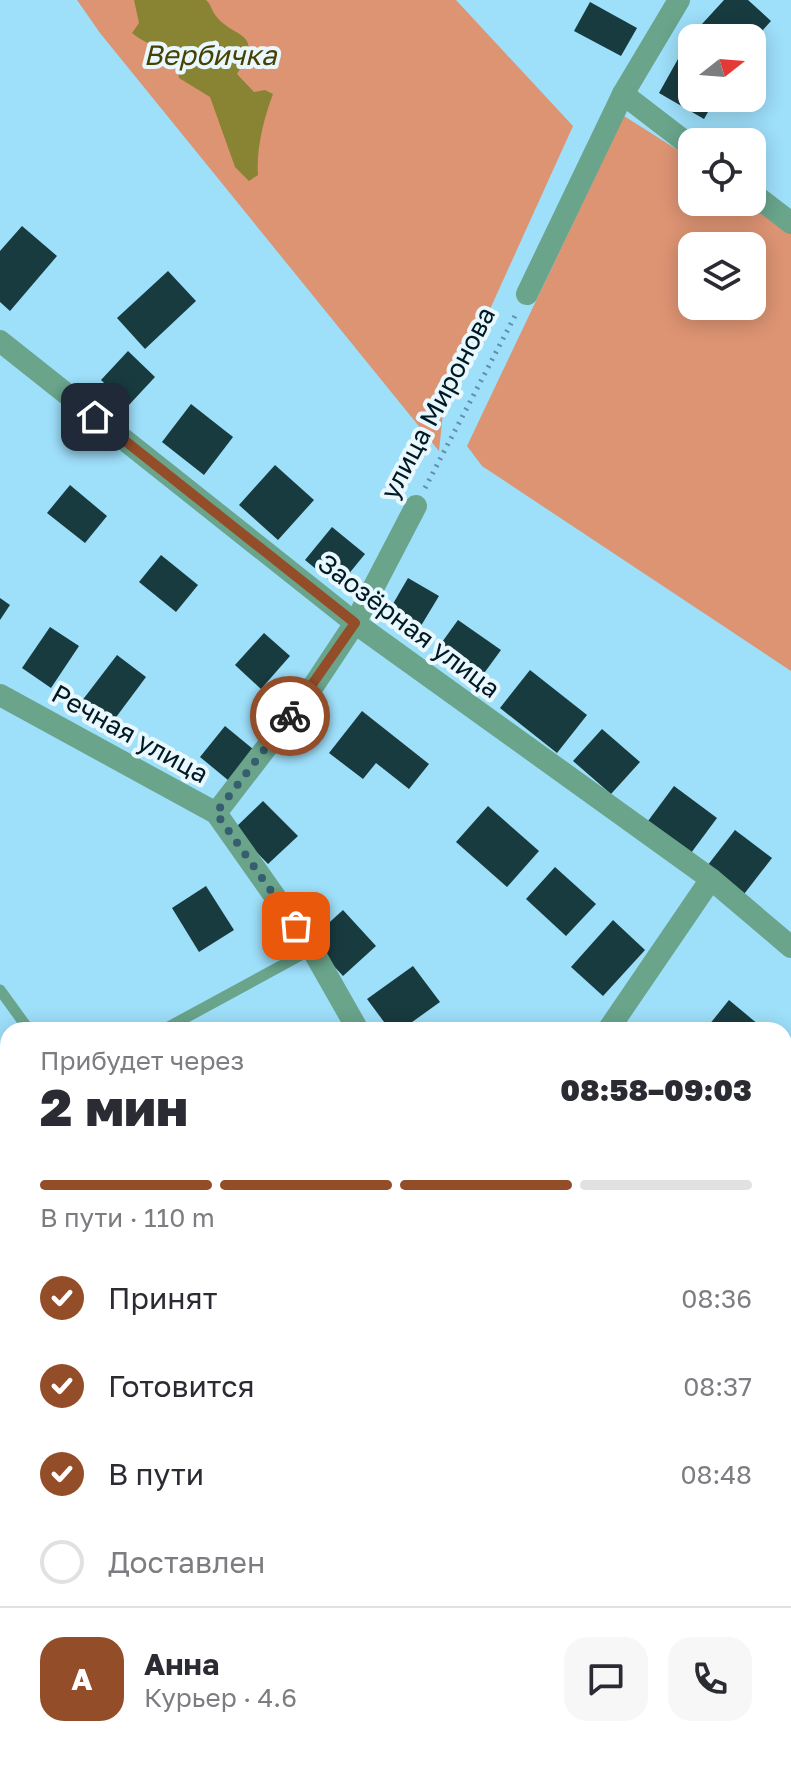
<!DOCTYPE html>
<html lang="ru">
<head>
<meta charset="utf-8">
<style>
  :root { --surface:#fff; --page:#f7f7f7; --text:#2b2b33; --muted:#7c7c81; --line:#e1e1e2; --accent:#944d29 }
  body { margin:0; font-family:"Golos Text",sans-serif; background:var(--page); color:var(--text); height:100vh; display:flex; flex-direction:column; font-size:30px; white-space:nowrap }
  * { box-sizing:border-box; margin:0 }
  p { font-size:26px; color:var(--muted) }
  .icon { flex:none; width:44px; height:44px; fill:none; stroke:currentColor; stroke-width:2; stroke-linecap:round; stroke-linejoin:round }
  .map { position:relative; flex:1; overflow:hidden }
  .side { position:absolute; left:0px; top:1022px; width:792px; height:744px; display:flex; flex-direction:column; background:var(--surface); border-radius:24px 24px 0 0; box-shadow:0 4px 20px #0003 }
  .side>* { flex:none }
  .needle { width:52px; rotate:73deg }
  .controls { position:absolute; left:678px; top:24px; display:grid; gap:16px }
  .controls a { display:grid; place-items:center; width:88px; height:88px; border-radius:16px; background:var(--surface); box-shadow:0 4px 20px #0003; font-size:40px }
  .pin { position:absolute; display:grid; place-items:center; width:68px; height:68px; color:#fff; margin:-34px; border-radius:16px; box-shadow:0 4px 12px #0006 }
  .courier { position:absolute; display:grid; place-items:center; width:80px; height:80px; margin:-40px; border:6px solid #944d29; border-radius:50%; background:#fff; color:#222; box-shadow:0 2px 10px #0007 }
  .summary em { font-style:normal; font-weight:800 }
  .summary div { display:flex; flex-direction:column-reverse }
  .summary { display:flex; align-items:center; justify-content:space-between; height:136px; padding:0 40px }
  h1 { font-size:52px; font-weight:800; line-height:60px }
  .bar { display:grid; grid-template-columns:repeat(4,1fr); gap:12px 8px; align-content:center; height:96px; padding:0 40px }
  .bar i { height:10px; border-radius:6px; background:var(--line) }
  .bar .on { background:var(--accent) }
  .bar p { grid-column:span 4 }
  .line { display:flex; align-items:center; gap:20px; padding:0 40px; border-top:2px solid var(--line) }
  .line div { flex:1 }
  .round { display:grid; place-items:center; flex:none; width:84px; height:84px; border-radius:24px; background:var(--page) }
  ol { padding:0 40px; list-style:none }
  li { display:flex; align-items:center; gap:24px; height:88px }
  li p { margin-inline-start:auto }
  li .icon { padding:8px; border-radius:50%; background:var(--accent); color:#fff; stroke-width:4 }
  li:last-child { color:var(--muted) }
  li i { width:44px; height:44px; border:4px solid var(--line); border-radius:50% }
  .map>svg:first-child { display:block }
  .green { fill:#dd9473; fill-rule:evenodd }
  .water { fill:#898434 }
  .building { fill:#183b3f }
  .lines { fill:none; stroke-linecap:round; stroke-linejoin:round }
  .path { stroke:#6091a5; stroke-width:5; stroke-dasharray:2 6; stroke-linecap:butt }
  .lane { stroke:#69a48b; stroke-width:11 }
  .street { stroke:#69a48b; stroke-width:22 }
  .done { stroke:#375e6e; stroke-width:8; stroke-dasharray:0 14.4 }
  .route { stroke:#944d29; stroke-width:10 }
  .labels { text-anchor:middle; stroke-width:8; stroke-linejoin:round; paint-order:stroke }
  .street-label { font-size:26px; fill:#001922; stroke:#e9f8ff }
  .water-label { font-size:28px; font-style:italic; fill:#474201; stroke:#e9f8ff }
</style>
</head>
<body>
<div class="map">
<svg width="791" height="1766" viewBox="0 0 791 1766">
  <rect width="100%" height="100%" fill="#9edffa"/>
  <!-- green -->
  <g class="green">
    <polygon points="77,0 456,0 573,126 443,413 439,451 100,33"/>
    <path d="M624 116 692 159V202H752L791 222V671L482 466 467 446ZM692 246H752V306H692Z"/>
  </g>
  <!-- water -->
  <path class="water" d="M134 0H206C212 5 211 10 216 16 235 40 265 30 237 74L254 92 265 90 273 94C264 118 256 149 258 175L249 181 235 167 210 97 179 78 175 56C160 47 145 44 132 33L139 23Z"/>
  <!-- building -->
  <g class="building">
    <polygon points="724,0 748,0 771,21 752,42 752,38 717,38 702,24"/>
    <polygon points="590,2 637,28 621,56 574,31"/>
    <polygon points="678,59 692,67 692,98 716,98 704,119 659,93"/>
    <polygon points="22,226 57,256 10,311 0,302 0,251"/>
    <polygon points="168,271 196,301 145,349 117,318"/>
    <polygon points="128,351 155,377 128,406 101,380"/>
    <polygon points="191,404 233,437 204,475 162,442"/>
    <polygon points="275,465 314,500 278,540 239,505"/>
    <polygon points="70,485 107,516 85,543 47,513"/>
    <polygon points="332,527 365,554 338,587 305,560"/>
    <polygon points="161,555 198,585 176,612 139,582"/>
    <polygon points="408,578 439,596 413,639 383,621"/>
    <polygon points="0,598 10,605 0,620"/>
    <polygon points="458,620 501,650 474,687 432,656"/>
    <polygon points="50,627 79,646 51,688 22,668"/>
    <polygon points="264,633 290,656 261,689 235,665"/>
    <polygon points="117,655 146,677 108,728 78,706"/>
    <polygon points="530,670 587,715 557,753 500,708"/>
    <polygon points="362,711 429,764 409,789 376,763 363,779 329,753"/>
    <polygon points="225,726 259,754 234,785 200,757"/>
    <polygon points="602,729 640,762 611,794 573,761"/>
    <polygon points="674,786 717,818 691,853 648,821"/>
    <polygon points="263,801 298,836 268,864 234,829"/>
    <polygon points="488,806 539,851 507,887 456,842"/>
    <polygon points="735,830 772,858 741,898 704,870"/>
    <polygon points="555,867 596,904 566,936 526,899"/>
    <polygon points="206,886 234,930 199,952 172,908"/>
    <polygon points="343,910 376,946 343,976 310,940"/>
    <polygon points="613,920 645,950 603,996 571,967"/>
    <polygon points="413,966 440,1002 401,1030 390,1030 367,999"/>
    <polygon points="729,1000 765,1030 705,1030"/>
    <polygon points="0,1053 8,1067 8,1190 0,1177"/>
    <polygon points="788,1267 791,1270 791,1325 789,1327 784,1322 784,1271"/>
    <polygon points="791,1755 791,1766 778,1766"/>
  </g>
  <g class="lines">
    <!-- path -->
    <polyline class="path" points="425,488 517,312"/>
    <!-- lane -->
    <g class="lane">
      <polyline points="0,990 29,1030"/>
      <polyline points="163,1030 312,949"/>
      <polyline points="397,1758 404,1766"/>
      <polyline points="607,1766 620,1758"/>
    </g>
    <!-- street -->
    <g class="street">
      <polyline points="623,94 692,147"/>
      <polyline points="752,193 791,223"/>
      <polyline points="527,294 623,94 679,0"/>
      <polyline points="0,341 355,623 711,879 791,947"/>
      <polyline points="0,695 216,813 312,949 358,1030"/>
      <polyline points="216,813 310,691 355,623 416,506"/>
      <polyline points="608,1030 711,879"/>
      <polyline points="784,1338 791,1347"/>
      <polyline points="729,1758 735,1766"/>
    </g>
  </g>
  <g class="lines">
    <!-- done -->
    <polyline class="done" points="290,716 216,813 296,926"/>
    <!-- route -->
    <polyline class="route" points="95,417 355,623 290,716"/>
  </g>
  <g class="labels">
    <!-- street labels -->
    <g class="street-label">
      <text transform="translate(438 403) rotate(-62)" y="9">улица Миронова</text>
      <text transform="translate(409 626) rotate(37)" y="9">Заозёрная улица</text>
      <text transform="translate(130 734) rotate(29)" y="9">Речная улица</text>
    </g>
    <!-- water labels -->
    <g class="water-label">
      <text x="210" y="65">Вербичка</text>
    </g>
  </g>
</svg>
<div class="controls">
<a><svg class="needle" viewBox="-14 -14 28 28"><path d="M0-13l5 13h-10z" fill="#e53935"/><path d="M0 13l5-13h-10z" fill="#7c7c81"/></svg></a>
<a><svg class="icon" aria-label="locate" viewBox="0 0 24 24"><circle cx="12" cy="12" r="6"/><path d="M12 2v4M12 18v4M2 12h4M18 12h4"/></svg></a>
<a><svg class="icon" aria-label="layers" viewBox="0 0 24 24"><path d="M12 4l9 5-9 5-9-5zM3 14l9 5 9-5"/></svg></a>
</div>
<div class="pin" style="left:296px;top:926px;background:#ea580c"><svg class="icon" aria-label="bag" viewBox="0 0 24 24"><path d="M5 8h14l-1 12H6zM9 8a3 3 0 0 1 6 0"/></svg></div>
<div class="pin" style="left:95px;top:417px;background:#1f2937"><svg class="icon" aria-label="home" viewBox="0 0 24 24"><path d="M3 11l9-7 9 7M6 9v11h12V9"/></svg></div>
<div class="courier" style="left:290px;top:716px"><svg class="icon" aria-label="bike" viewBox="0 0 24 24"><circle cx="6" cy="16" r="4"/><circle cx="18" cy="16" r="4"/><path d="M6 16l4-8h5l3 8M10 8l3 8H6M13 5h3"/></svg></div>
<section class="side">
<div class="summary"><div><h1>2 мин</h1><p>Прибудет через</p></div><em>08:58–09:03</em></div>
<div class="bar"><i class="on"></i><i class="on"></i><i class="on"></i><i></i><p>В пути · 110 m</p></div>
<ol>
<li><svg class="icon" aria-label="check" viewBox="0 0 24 24"><path d="M5 12l5 5 9-10"/></svg>Принят<p>08:36</p></li>
<li><svg class="icon" aria-label="check" viewBox="0 0 24 24"><path d="M5 12l5 5 9-10"/></svg>Готовится<p>08:37</p></li>
<li><svg class="icon" aria-label="check" viewBox="0 0 24 24"><path d="M5 12l5 5 9-10"/></svg>В пути<p>08:48</p></li>
<li><i></i>Доставлен</li>
</ol>
<div class="line" style="height:144px"><b class="round" style="background:var(--accent);color:#fff">А</b><div><b>Анна</b><p>Курьер · 4.6</p></div><a class="round"><svg class="icon" aria-label="chat" viewBox="0 0 24 24"><path d="M4 5h16v11H9l-5 4z"/></svg></a><a class="round"><svg class="icon" aria-label="phone" viewBox="0 0 24 24"><path d="M5 4h4l2 5-3 2q2 4 5 5l2-3 5 2v4C11 20 4 13 5 4z"/></svg></a></div>
</section>
</div>
</body>
</html>
